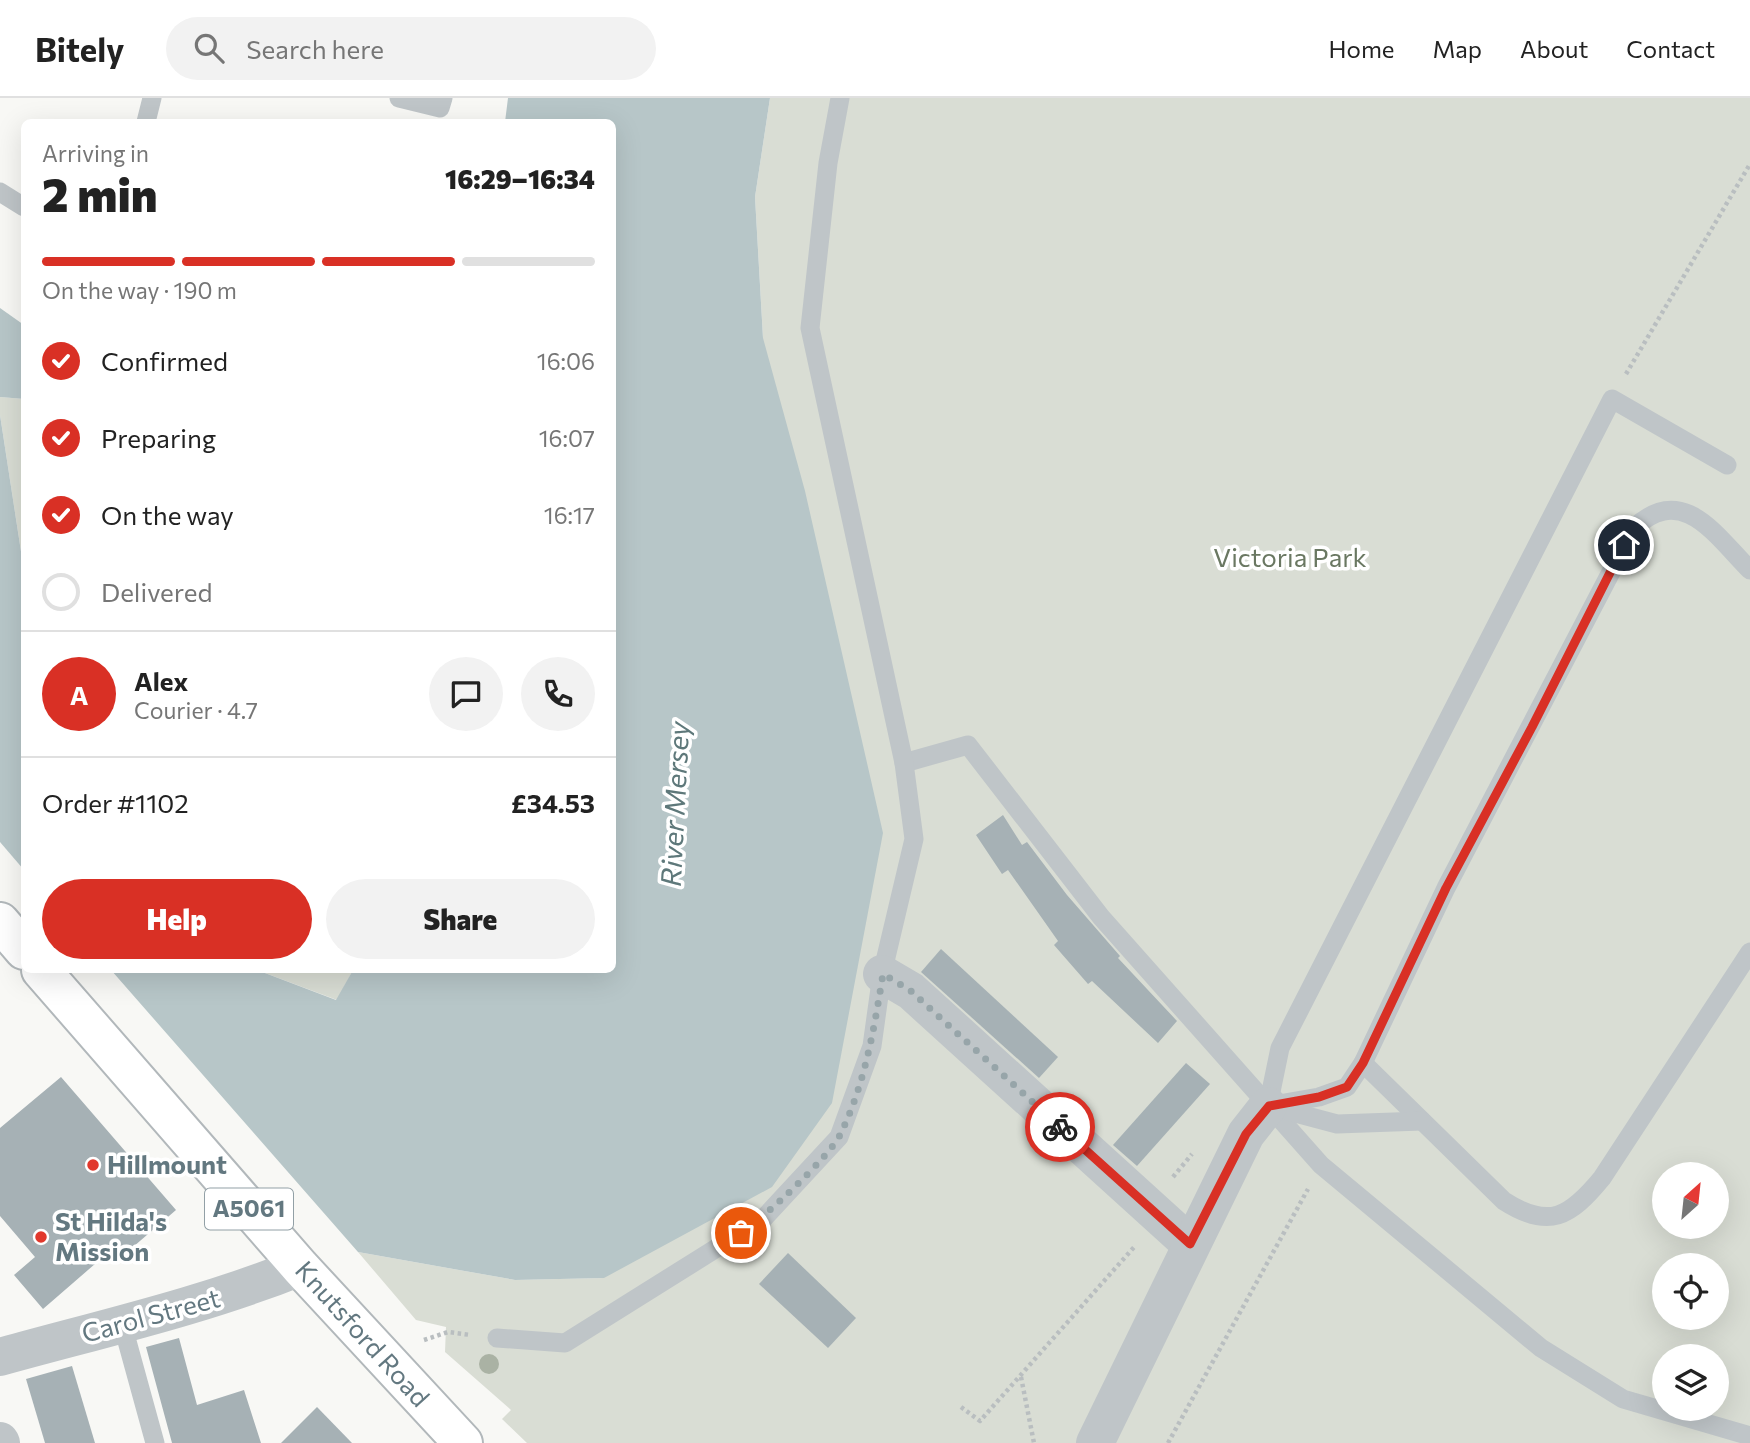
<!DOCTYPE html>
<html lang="en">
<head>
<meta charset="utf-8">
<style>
  :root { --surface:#fff; --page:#f2f2f2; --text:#222; --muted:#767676; --line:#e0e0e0; --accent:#d93025 }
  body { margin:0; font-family:Commissioner,sans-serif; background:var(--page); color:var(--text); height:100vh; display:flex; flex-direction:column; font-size:26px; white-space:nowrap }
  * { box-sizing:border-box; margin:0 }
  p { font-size:23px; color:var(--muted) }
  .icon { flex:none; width:38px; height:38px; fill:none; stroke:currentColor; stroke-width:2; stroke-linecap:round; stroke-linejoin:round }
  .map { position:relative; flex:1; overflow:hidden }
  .sheet { position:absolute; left:21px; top:21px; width:595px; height:854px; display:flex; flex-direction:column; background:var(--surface); border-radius:10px; box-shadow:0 7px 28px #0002 }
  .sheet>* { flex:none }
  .needle { width:46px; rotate:27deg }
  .tools { position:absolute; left:1652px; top:1064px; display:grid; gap:14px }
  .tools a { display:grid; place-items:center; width:77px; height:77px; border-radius:50%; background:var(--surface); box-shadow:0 7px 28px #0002; font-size:35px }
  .pin { position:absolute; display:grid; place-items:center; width:60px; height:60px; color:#fff; margin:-30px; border:4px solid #fff; border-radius:50%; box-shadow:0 2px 7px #0007 }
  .courier { position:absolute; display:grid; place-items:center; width:70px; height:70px; margin:-35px; border:5px solid #d93025; border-radius:50%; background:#fff; color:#222; box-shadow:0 2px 9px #0007 }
  .head em { font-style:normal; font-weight:800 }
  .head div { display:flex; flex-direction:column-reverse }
  .head { display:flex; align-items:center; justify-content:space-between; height:119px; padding:0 21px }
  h1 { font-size:46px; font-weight:800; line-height:52px }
  .bar { display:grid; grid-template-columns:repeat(4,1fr); gap:10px 7px; align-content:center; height:84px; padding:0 21px }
  .bar i { height:9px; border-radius:5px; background:var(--line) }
  .bar .on { background:var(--accent) }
  .bar p { grid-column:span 4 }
  .line { display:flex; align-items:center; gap:18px; padding:0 21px; border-top:2px solid var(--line) }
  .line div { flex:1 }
  .round { display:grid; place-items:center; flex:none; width:74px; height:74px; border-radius:37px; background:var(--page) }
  ol { padding:0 21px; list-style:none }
  li { display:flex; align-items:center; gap:21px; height:77px }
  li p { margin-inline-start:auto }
  li .icon { padding:7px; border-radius:50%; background:var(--accent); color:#fff; stroke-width:4 }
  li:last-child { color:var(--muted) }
  li i { width:38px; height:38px; border:4px solid var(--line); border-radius:50% }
  .primary-button { display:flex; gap:14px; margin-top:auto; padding:14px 21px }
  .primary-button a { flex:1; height:80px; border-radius:42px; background:var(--accent); color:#fff; font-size:28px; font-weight:800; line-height:80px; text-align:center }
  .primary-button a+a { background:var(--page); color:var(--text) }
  header { display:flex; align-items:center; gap:42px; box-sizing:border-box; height:98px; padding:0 35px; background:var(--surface); border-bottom:2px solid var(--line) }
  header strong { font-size:33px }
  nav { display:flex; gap:38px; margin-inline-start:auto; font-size:24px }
  .search { width:490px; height:63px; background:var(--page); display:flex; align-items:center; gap:18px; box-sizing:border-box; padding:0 24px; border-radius:38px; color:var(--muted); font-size:26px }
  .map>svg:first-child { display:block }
  .green { fill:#d9ddd4; fill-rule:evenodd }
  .water { fill:#b7c6c8 }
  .building { fill:#a6b1b5 }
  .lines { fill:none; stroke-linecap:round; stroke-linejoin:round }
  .trunk-casing { stroke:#b2b8bb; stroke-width:42 }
  .path { stroke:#b9bec0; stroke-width:4.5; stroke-dasharray:3.5 3.5; stroke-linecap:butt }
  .service { stroke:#bfc5c8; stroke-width:19 }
  .minor { stroke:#bfc5c8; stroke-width:38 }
  .trunk { stroke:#fff; stroke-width:38 }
  .tree { fill:#aab2a4 }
  .done { stroke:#97a5a9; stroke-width:7; stroke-dasharray:0 12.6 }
  .route { stroke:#d93025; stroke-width:9 }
  .poi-dot { fill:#e1382c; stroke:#fff; stroke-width:2.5 }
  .labels { text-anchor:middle; stroke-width:7; stroke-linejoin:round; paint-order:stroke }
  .shield { fill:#fff; stroke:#92a0a6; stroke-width:2 }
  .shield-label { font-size:24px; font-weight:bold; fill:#637880 }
  .park-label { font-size:26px; fill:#6a7862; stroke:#fff }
  .poi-label { font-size:26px; font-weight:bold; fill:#637880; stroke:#fff; text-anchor:start }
  .street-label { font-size:26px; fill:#637880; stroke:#fff }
  .water-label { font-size:28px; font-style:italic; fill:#5e787a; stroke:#fff }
</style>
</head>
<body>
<header>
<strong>Bitely</strong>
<div class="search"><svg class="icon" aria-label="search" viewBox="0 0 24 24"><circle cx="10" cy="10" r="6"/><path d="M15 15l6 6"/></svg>Search here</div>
<nav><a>Home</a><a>Map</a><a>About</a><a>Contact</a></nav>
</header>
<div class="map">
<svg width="1750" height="1345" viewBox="0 0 1750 1345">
  <rect width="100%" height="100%" fill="#f8f8f5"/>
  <!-- green -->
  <g class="green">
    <path d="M770 0H1750V1345H527L502 1321 511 1312 445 1254 446 1229 416 1222 358 1154 515 1182 604 1180 763 240 755 99ZM1664 1076H1717V1129H1664ZM1664 1167H1717V1220H1664ZM1664 1258H1717V1311H1664Z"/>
    <polygon points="0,299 24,301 24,473 0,317"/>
    <polygon points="257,872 353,872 337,902"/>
  </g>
  <!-- water -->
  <g class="water">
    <polygon points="508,0 770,0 755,99 763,240 805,393 883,735 832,1005 772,1089 604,1180 515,1182 358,1154 111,872 257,872 336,902 353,872 612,872 612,24 505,24"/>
    <polygon points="0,210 24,227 24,301 0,299"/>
    <polygon points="0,317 24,473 24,772 0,744"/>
  </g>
  <!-- building -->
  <g class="building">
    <polygon points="1003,717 1022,747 1027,744 1067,797 1120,858 1118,860 1177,923 1158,945 1092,883 1088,886 1054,847 1058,843 1008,772 1002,776 976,737"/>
    <polygon points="941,851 1058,959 1039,980 921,874"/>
    <polygon points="1186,965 1210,986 1137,1068 1113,1047"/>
    <polygon points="61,979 176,1112 126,1155 118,1146 43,1211 14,1177 35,1159 0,1118 0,1030"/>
    <polygon points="788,1155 856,1220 828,1250 759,1186"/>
    <polygon points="179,1240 197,1307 244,1292 261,1345 172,1345 146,1249"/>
    <polygon points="72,1268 95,1345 45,1345 26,1281"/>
    <polygon points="317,1309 352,1345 281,1345"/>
  </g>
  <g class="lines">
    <!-- trunk casing -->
    <g class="trunk-casing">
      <g id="trunk">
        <polyline points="0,824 24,852"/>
        <polyline points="41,872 300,1169 463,1345"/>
      </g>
    </g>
    <!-- path -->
    <g class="path">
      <polyline points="1626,276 1750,66"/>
      <polyline points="1173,1079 1192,1056"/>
      <polyline points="424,1242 448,1234 471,1237"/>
      <polyline points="1021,1279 1034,1345"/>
      <polyline points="961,1309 980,1323 1135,1148"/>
      <polyline points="1168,1345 1308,1091"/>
    </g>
    <!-- service -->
    <g class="service">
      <polyline points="399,0 440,10 443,0"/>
      <polyline points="146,24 152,0"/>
      <polyline points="0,94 24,109"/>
      <polyline points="904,665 968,647 1101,819 1321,1067 1541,1250 1623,1301 1750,1338"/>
      <path d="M1363 965 1504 1103C1549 1132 1570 1119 1602 1080L1750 854"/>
      <polyline points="1268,1008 1280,950 1612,301 1727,367"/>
      <path d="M1268 1008 1319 999 1347 989 1363 965 1446 790 1634 430C1683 384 1716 438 1750 472"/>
      <polyline points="1273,1009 1337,1026 1422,1023"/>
      <polyline points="122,1225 155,1345"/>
      <polyline points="497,1240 565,1245 763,1121 839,1039 872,948 882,876 914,741 904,665 810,230 828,65 840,0"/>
    </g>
    <!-- minor -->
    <g class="minor">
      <polyline points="882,876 911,893 1190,1146"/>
      <path d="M0 1259C101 1231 203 1208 300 1169"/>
      <polyline points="0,1343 1,1345"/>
      <polyline points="1095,1345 1246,1036 1268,1008"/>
    </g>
    <!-- trunk -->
    <use href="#trunk" class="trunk"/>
  </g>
  <!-- trees -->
  <circle class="tree" cx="489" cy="1266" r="10"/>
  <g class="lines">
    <!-- done -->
    <path class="done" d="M741 1135C763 1121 829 1059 840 1037 865 986 874 931 883 876L911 893 1060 1029"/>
    <!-- route -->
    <polyline class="route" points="1060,1029 1190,1146 1246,1036 1269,1008 1319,999 1347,989 1363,965 1446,790 1532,629 1624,447"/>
  </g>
  <!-- markers -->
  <g class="poi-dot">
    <circle cx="93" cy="1067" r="7"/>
    <circle cx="41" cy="1139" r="7"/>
  </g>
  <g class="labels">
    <!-- shield labels -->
    <rect class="shield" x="205" y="1090.5" width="88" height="41" rx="5"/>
    <g class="shield-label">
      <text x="249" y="1119">A5061</text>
    </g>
    <!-- park labels -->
    <g class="park-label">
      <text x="1290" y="469">Victoria Park</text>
    </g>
    <!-- poi labels -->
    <g class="poi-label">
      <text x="107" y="1076">Hillmount</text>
      <text x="55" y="1133">St Hilda's<tspan x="55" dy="30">Mission</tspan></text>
    </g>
    <!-- street labels -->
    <g class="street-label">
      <text transform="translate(151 1218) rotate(-15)" y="9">Carol Street</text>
      <text transform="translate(362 1236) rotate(48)" y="9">Knutsford Road</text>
    </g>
    <!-- water labels -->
    <g class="water-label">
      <text transform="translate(675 706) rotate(-87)" y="10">River Mersey</text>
    </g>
  </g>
</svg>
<div class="tools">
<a><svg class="needle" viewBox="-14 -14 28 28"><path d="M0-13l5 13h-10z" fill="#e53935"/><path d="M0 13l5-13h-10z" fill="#767676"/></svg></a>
<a><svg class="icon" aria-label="locate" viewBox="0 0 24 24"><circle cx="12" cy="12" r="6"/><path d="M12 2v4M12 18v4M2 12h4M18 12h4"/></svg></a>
<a><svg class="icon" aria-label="layers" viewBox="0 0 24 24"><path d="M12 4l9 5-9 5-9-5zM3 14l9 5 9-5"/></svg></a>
</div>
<div class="pin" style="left:741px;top:1135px;background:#ea580c"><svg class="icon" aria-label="bag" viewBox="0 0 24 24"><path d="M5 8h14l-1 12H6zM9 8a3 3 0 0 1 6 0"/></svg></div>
<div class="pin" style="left:1624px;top:447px;background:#1f2937"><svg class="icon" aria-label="home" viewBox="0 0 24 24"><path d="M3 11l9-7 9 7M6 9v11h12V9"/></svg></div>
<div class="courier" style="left:1060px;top:1029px"><svg class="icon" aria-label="bike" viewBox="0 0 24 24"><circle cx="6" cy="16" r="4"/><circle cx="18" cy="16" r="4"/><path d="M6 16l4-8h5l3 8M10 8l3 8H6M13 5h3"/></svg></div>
<section class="sheet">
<div class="head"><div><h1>2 min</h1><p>Arriving in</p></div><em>16:29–16:34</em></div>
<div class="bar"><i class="on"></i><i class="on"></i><i class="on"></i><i></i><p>On the way · 190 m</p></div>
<ol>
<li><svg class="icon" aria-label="check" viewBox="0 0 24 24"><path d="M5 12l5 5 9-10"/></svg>Confirmed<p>16:06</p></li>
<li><svg class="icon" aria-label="check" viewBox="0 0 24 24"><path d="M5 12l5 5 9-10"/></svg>Preparing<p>16:07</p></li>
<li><svg class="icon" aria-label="check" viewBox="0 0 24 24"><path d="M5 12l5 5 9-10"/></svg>On the way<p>16:17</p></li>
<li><i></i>Delivered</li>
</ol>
<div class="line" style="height:126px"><b class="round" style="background:var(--accent);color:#fff">A</b><div><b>Alex</b><p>Courier · 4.7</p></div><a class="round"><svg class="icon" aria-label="chat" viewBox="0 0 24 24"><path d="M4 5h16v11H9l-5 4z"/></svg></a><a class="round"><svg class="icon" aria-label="phone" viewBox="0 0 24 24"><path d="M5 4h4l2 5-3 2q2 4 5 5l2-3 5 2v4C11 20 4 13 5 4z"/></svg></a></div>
<div class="line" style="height:91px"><div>Order #1102</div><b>£34.53</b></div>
<div class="primary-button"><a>Help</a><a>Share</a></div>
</section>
</div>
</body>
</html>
